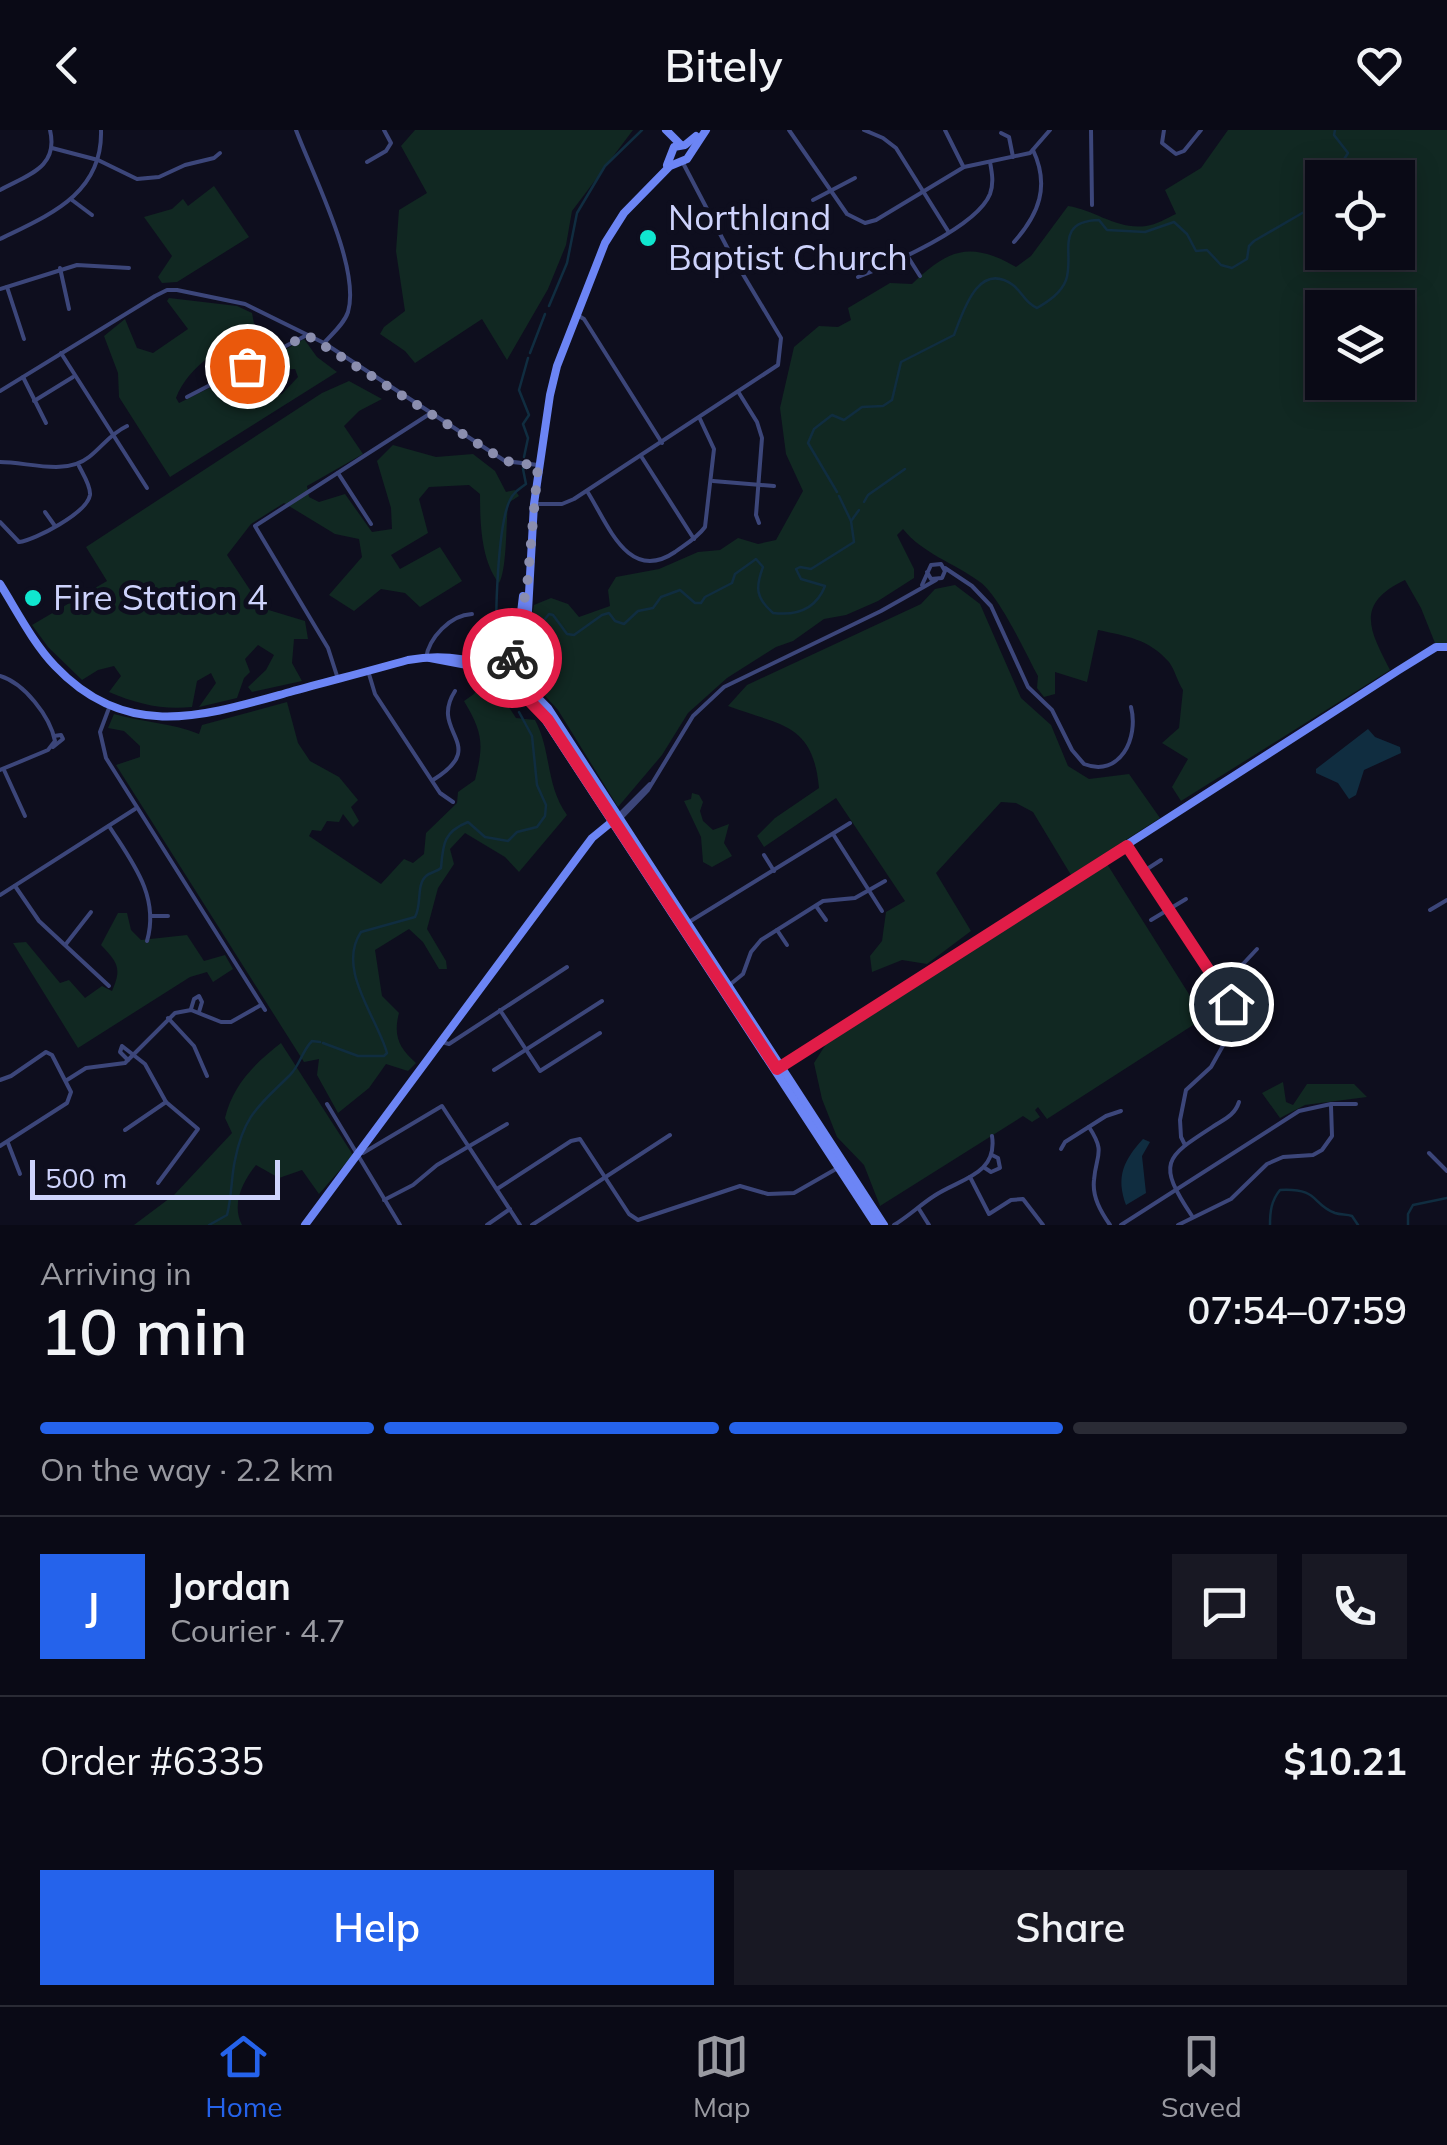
<!DOCTYPE html>
<html lang="en">
<head>
<meta charset="utf-8">
<style>
  :root { --surface:#0a0a16; --page:#181823; --text:#f1f3f6; --muted:#999aa1; --line:#2a2b35; --accent:#2563eb }
  body { margin:0; font-family:Mulish,sans-serif; background:var(--page); color:var(--text); height:100vh; display:flex; flex-direction:column; font-size:38px; white-space:nowrap }
  * { box-sizing:border-box; margin:0 }
  p { font-size:32px; color:var(--muted) }
  .icon { flex:none; width:55px; height:55px; fill:none; stroke:currentColor; stroke-width:2; stroke-linecap:round; stroke-linejoin:round }
  .map { position:relative; height:1095px; overflow:hidden }
  .drawer { display:flex; flex-direction:column; background:var(--surface); flex:1 }
  .drawer>* { flex:none }
  .fabs { position:absolute; left:1305px; top:30px; display:grid; gap:20px }
  .fabs a { display:grid; place-items:center; width:110px; height:110px; border-radius:0px; background:var(--surface); box-shadow:0 5px 25px #0003,0 0 0 2px var(--line); font-size:50px }
  .scale { position:absolute; left:30px; bottom:25px; width:250px; box-sizing:border-box; padding-left:10px; border:5px solid #ced3fc; border-top:0; font-size:28px; line-height:35px; white-space:nowrap; color:#ced3fc; -webkit-text-stroke:8px #0e0e1e; paint-order:stroke }
  .pin { position:absolute; display:grid; place-items:center; width:85px; height:85px; color:#fff; margin:-42px; border:5px solid #fff; border-radius:50%; box-shadow:0 2px 10px #0007 }
  .courier { position:absolute; display:grid; place-items:center; width:100px; height:100px; margin:-50px; border:8px solid #e11d48; border-radius:50%; background:#fff; color:#222; box-shadow:0 2px 12px #0007 }
  .head em { font-style:normal; font-weight:600 }
  .head div { display:flex; flex-direction:column-reverse }
  .head { display:flex; align-items:center; justify-content:space-between; height:170px; padding:0 40px }
  h1 { font-size:65px; font-weight:600; line-height:75px }
  .bar { display:grid; grid-template-columns:repeat(4,1fr); gap:15px 10px; align-content:center; height:120px; padding:0 40px }
  .bar i { height:12px; border-radius:8px; background:var(--line) }
  .bar .selected { background:var(--accent) }
  .bar p { grid-column:span 4 }
  .line { display:flex; align-items:center; gap:25px; padding:0 40px; border-top:2px solid var(--line) }
  .line div { flex:1 }
  .round { display:grid; place-items:center; flex:none; width:105px; height:105px; border-radius:0px; background:var(--page) }
  .button { display:flex; gap:20px; margin-top:auto; padding:20px 40px }
  .button a { flex:1; height:115px; border-radius:0px; background:var(--accent); color:#fff; font-size:40px; font-weight:600; line-height:115px; text-align:center }
  .button a+a { background:var(--page); color:var(--text) }
  header { display:flex; justify-content:space-between; align-items:center; height:130px; padding:0 40px; background:var(--surface); font-size:45px; font-weight:600 }
  .tab-bar { display:flex; justify-content:space-around; align-items:center; height:140px; border-top:2px solid var(--line); background:var(--surface); font-size:28px; color:var(--muted) }
  .tab-bar a { display:grid; justify-items:center; gap:5px }
  .tab-bar .selected { color:var(--accent) }
  .map>svg:first-child { display:block }
  .green { fill:#112822; fill-rule:evenodd }
  .water { fill:#102d40 }
  .lines { fill:none; stroke-linecap:round; stroke-linejoin:round }
  .stream { stroke:#102d40; stroke-width:2.5 }
  .street { stroke:#3c467a; stroke-width:4 }
  .secondary { stroke:#6c85f5; stroke-width:8 }
  .done { stroke:#8b8eae; stroke-width:10; stroke-dasharray:0 18 }
  .route { stroke:#e11d48; stroke-width:12 }
  .poi-dot { fill:#10e6cf; stroke:#0e0e1e; stroke-width:4 }
  .labels { text-anchor:middle; stroke-width:10; stroke-linejoin:round; paint-order:stroke }
  .poi-label { font-size:35px; fill:#ced3fc; stroke:#0e0e1e; text-anchor:start }
</style>
</head>
<body>
<header><svg class="icon" aria-label="back" viewBox="0 0 24 24"><path d="M15 5l-7 7 7 7"/></svg>Bitely<svg class="icon" aria-label="heart" viewBox="0 0 24 24"><path d="M12 20l-8-8c-3-5 5-10 8-4 3-6 11-1 8 4z"/></svg></header>
<div class="map">
<svg width="1447" height="1095" viewBox="0 0 1447 1095">
  <rect width="100%" height="100%" fill="#0e0e1e"/>
  <!-- green -->
  <g class="green">
    <polygon points="415,0 633,0 572,81 566,115 548,159 507,230 482,189 415,233 405,221 380,204 384,197 405,181 396,121 399,80 427,63 401,16"/>
    <path d="M1228 0H1447V514L1435 513 1421 478 1405 450C1354 474 1370 501 1390 540L1181 671 1172 657 1188 629 1162 613 1179 598 1183 560C1177 551 1175 540 1169 532 1149 509 1126 506 1098 500L1087 552 1055 542V564L1044 567 1037 558 1038 546C1025 522 1000 467 980 452 954 433 922 423 903 399L897 405 914 439V448L878 471 846 485 824 489 793 511 776 517 727 548 688 583 662 625 618 677 558 580 526 545 524 538 534 475 551 468 568 474 579 487 610 476 608 460 616 447 659 439 698 422 720 420 738 408 758 414 776 410 803 361 786 324 780 278 794 217 819 196 838 197 851 190 848 178 890 153 912 154C949 118 971 111 1016 137L1031 126 1068 76C1095 80 1117 100 1146 96 1156 95 1167 88 1176 84L1165 60 1201 38ZM1322 48H1398V122H1322ZM1322 178H1398V252H1322Z"/>
    <polygon points="214,56 249,107 177,152 162,153 158,147 172,126 144,87 172,79 183,69 188,76"/>
    <path d="M169 168 237 176 252 183 255 199C225 214 188 236 176 268L179 273 258 234 252 251 235 257 239 275 282 264 298 247 295 239 269 240 276 225 304 209 317 227 337 242 170 347 119 267 118 243 104 206 125 189 137 218 153 223 188 199 167 171Z"/>
    <path d="M349 251 382 269 359 281 344 296 363 324 307 356 309 367 319 372 345 364 372 402 392 399 391 378 377 331 393 315 436 327 473 324 495 341 506 362 515 360 519 366 508 373C506 393 507 440 499 453 481 431 480 392 480 364L469 355 429 357 419 369 428 403 391 425 400 439 440 417 462 451 420 477 405 463 381 459 354 481 329 465 362 427 359 409 335 404 284 373 251 394 227 425 262 478 305 491 308 509H294L292 533 302 551 252 562 248 557 266 540 274 525 258 515 245 529 250 542 244 548 237 568 199 577 216 553 211 543 197 551 192 577C162 580 137 574 109 562L121 546 114 536 98 540 82 550 48 517 32 495 107 451 86 417 322 263Z"/>
    <path d="M955 455 980 474 1021 568 1051 595 1068 636 1089 649 1129 644 1160 688 1071 745 1033 682 1016 673 1001 672 936 743 971 801 927 834 902 830 872 842 870 826 882 811 886 782 905 771 836 668 764 717 757 706 775 688 819 658C813 593 782 596 728 576L747 555 921 474 935 459Z"/>
    <path d="M477 545 497 559 516 588 535 590C552 622 545 654 567 685L519 742 505 727 465 703 450 719 454 734 438 758 427 799 446 831 447 839H439L423 812 409 799 375 820 382 866 399 883C393 906 399 918 416 933L408 941 386 934 369 958 338 983 317 945 319 929 304 932 116 635 140 627V616L124 601 108 598 114 584C142 592 172 593 199 604L202 595 287 572 298 613 310 631 339 647 358 670 351 677 359 691 353 697 343 684 339 692 327 691 321 701 312 700 309 706 381 754 404 729 413 733 424 724 426 703 457 673 458 662 475 650C484 614 483 603 464 571L474 564 480 554 475 548Z"/>
    <polygon points="692,663 699,665 703,672 700,681 703,691 713,700 729,694 724,713 732,726 712,737 703,732 701,707 684,671 691,669"/>
    <polygon points="1107,734 1204,888 1047,989 1038,977 1035,980 1040,987 1032,992 1023,986 880,1076 864,1035 837,1007 822,969 814,933 826,914"/>
    <path d="M118 783H127L131 800 141 810 187 805 204 831 225 825 233 839 213 852 207 842 190 847 78 918 13 813 26 812 60 853 69 850 85 868 102 856 112 861C122 838 118 833 101 815Z"/>
    <path d="M281 913 353 1025 319 1064 302 1040 279 1048 256 1035C243 1051 231 1074 242 1095H134L174 1065 232 1003 225 988C233 955 254 934 281 913Z"/>
    <polygon points="1283,952 1286,972 1293,975 1307,954 1354,954 1367,967 1305,975 1280,988 1262,963"/>
  </g>
  <!-- water -->
  <g class="water">
    <polygon points="1368,599 1375,607 1400,617 1401,623 1364,640 1356,665 1349,669 1338,653 1316,643 1316,639"/>
    <path d="M1143 1009 1150 1012 1142 1026 1146 1063 1126 1075C1116 1047 1123 1031 1143 1009Z"/>
  </g>
  <g class="lines">
    <!-- stream -->
    <g class="stream">
      <polyline points="1327,48 1338,39 1348,23 1334,5 1335,0"/>
      <polyline points="549,176 567,133 577,83 605,36 642,0"/>
      <polyline points="530,223 545,184"/>
      <polyline points="524,327 528,308 523,294 529,285 519,260 528,228"/>
      <path d="M837 362 808 313 814 299 832 285 844 290 862 277 883 276 892 270 901 232 954 205C963 182 978 130 1013 155 1023 163 1025 173 1037 178 1049 171 1061 163 1066 150 1075 126 1053 91 1099 90L1107 100 1145 102 1174 92 1187 104 1196 121 1207 120 1221 135 1232 138 1247 129 1249 116 1254 111 1304 82 1306 69 1322 51"/>
      <polyline points="864,372 868,365 905,339"/>
      <polyline points="851,391 859,380"/>
      <path d="M498 518C494 491 498 393 510 370 513 363 519 359 526 354L523 339"/>
      <path d="M540 549 547 518 541 494 549 484 553 485 567 504 574 505 602 485 609 483 615 491 624 494 638 481 653 478 661 467 680 460 695 473H701L705 467 732 453 735 444 756 429 763 437C755 458 756 468 773 483 798 486 816 479 825 456L801 449 796 439 800 437 811 439 854 412 851 391 839 366"/>
      <path d="M323 913 358 926H384L387 923C377 887 336 839 361 802L415 787C422 775 416 755 426 746 430 742 437 742 441 738 443 715 443 702 468 692L485 707 508 711 517 702 537 697 545 686 546 675 537 655 532 606 519 582"/>
      <path d="M209 1095 227 1085C232 1066 231 1048 235 1030 244 984 260 975 290 945 300 935 302 921 312 911L320 912"/>
      <path d="M1270 1095C1270 1082 1271 1071 1280 1060 1320 1058 1311 1074 1335 1083 1341 1085 1347 1084 1352 1086L1358 1095"/>
      <polyline points="1408,1095 1408,1084 1413,1075 1447,1068"/>
    </g>
    <!-- street -->
    <g class="street">
      <path d="M296 0C312 43 361 138 348 182 344 194 332 204 324 213"/>
      <polyline points="789,0 847,84 865,93 876,90 964,37 1030,23 1050,0"/>
      <polyline points="864,0 883,8 896,18 948,101"/>
      <polyline points="945,0 963,36"/>
      <polyline points="1091,0 1092,75"/>
      <polyline points="1164,0 1162,13 1176,24 1184,21 1201,0"/>
      <polyline points="1001,3 1009,7 1013,27"/>
      <polyline points="52,18 98,30 137,49 159,47 185,35 214,28 220,23"/>
      <polyline points="367,32 386,21 391,13 384,0"/>
      <path d="M0 60C27 45 59 38 50 0"/>
      <polyline points="72,70 92,85"/>
      <polyline points="813,70 855,48"/>
      <path d="M0 109C49 85 103 64 101 0"/>
      <path d="M1014 112C1039 84 1050 56 1033 20"/>
      <polyline points="908,127 920,146"/>
      <polyline points="60,138 69,179"/>
      <path d="M858 147C891 134 977 97 990 64 994 53 992 43 990 32"/>
      <polyline points="7,157 24,209"/>
      <polyline points="0,159 77,135 129,138"/>
      <polyline points="579,186 584,189 662,313"/>
      <polyline points="61,223 147,358"/>
      <polyline points="23,247 46,293"/>
      <polyline points="0,261 155,166 167,160 177,160 245,174 324,213 505,331 538,335"/>
      <polyline points="739,263 757,292 762,308 756,385 759,393"/>
      <polyline points="187,267 307,205"/>
      <polyline points="34,271 73,247"/>
      <polyline points="641,326 694,409"/>
      <path d="M0 332C28 332 65 346 89 327 103 316 110 304 127 296"/>
      <polyline points="338,343 371,394"/>
      <polyline points="713,351 774,356"/>
      <path d="M587 361C608 394 628 454 675 422 686 414 697 408 705 397L714 319 700 289"/>
      <polyline points="534,374 562,374 574,369 778,235 781,208 729,121 683,33"/>
      <polyline points="45,382 55,396"/>
      <polyline points="0,392 19,412"/>
      <path d="M19 412C35 410 87 383 90 365 91 356 83 344 79 336"/>
      <path d="M945 438 972 456 991 476 1028 557 1052 580 1072 620 1084 634C1120 648 1139 608 1131 577"/>
      <polyline points="922,455 931,435 941,434 945,441 942,448 931,449 927,442"/>
      <path d="M426 528C429 508 450 485 472 484"/>
      <polyline points="369,544 375,564 440,663 453,672"/>
      <path d="M0 546C24 553 50 586 55 611L48 620 0 640"/>
      <polyline points="338,549 328,518 255,396 431,283"/>
      <polyline points="109,578 100,602 106,628 265,880"/>
      <polyline points="53,617 63,609 61,605 54,606"/>
      <polyline points="4,640 25,686"/>
      <path d="M433 650C491 614 428 603 455 561"/>
      <polyline points="618,686 650,654"/>
      <polyline points="622,687 648,660 693,586 724,557 881,481 936,450"/>
      <path d="M109 696C132 732 160 766 147 811"/>
      <polyline points="833,704 882,781"/>
      <polyline points="1127,716 1253,908"/>
      <polyline points="764,725 774,741"/>
      <polyline points="1144,741 1161,730"/>
      <polyline points="15,756 39,791 109,856"/>
      <polyline points="0,765 135,679"/>
      <polyline points="816,776 826,790"/>
      <polyline points="1430,780 1447,770"/>
      <polyline points="151,786 168,786"/>
      <polyline points="1151,790 1186,769"/>
      <polyline points="689,792 850,693"/>
      <polyline points="777,800 787,815"/>
      <polyline points="66,814 91,782"/>
      <polyline points="1216,852 1243,834 1257,819"/>
      <polyline points="727,857 743,844 751,822 761,810 823,771 855,768 885,751"/>
      <polyline points="191,879 194,869 199,866 202,872 199,882"/>
      <polyline points="500,880 540,941 600,903"/>
      <polyline points="168,888 194,916 207,946"/>
      <polyline points="442,912 449,914 567,837"/>
      <polyline points="128,930 120,922 122,916 145,934 166,972 198,999 158,1053"/>
      <polyline points="494,940 602,871"/>
      <polyline points="0,950 11,946 46,922 52,925 71,962 67,973 0,1016"/>
      <polyline points="67,950 86,938 125,933 175,883 191,880 221,892 231,892 261,875"/>
      <polyline points="327,974 400,1095"/>
      <path d="M1089 997C1106 1023 1096 1024 1094 1050 1092 1067 1101 1082 1110 1095"/>
      <polyline points="125,1000 166,972"/>
      <polyline points="8,1013 20,1044"/>
      <polyline points="1185,1015 1181,1007 1180,990 1186,960 1211,937 1225,912 1263,885"/>
      <polyline points="1061,1019 1065,1012 1106,986 1121,981"/>
      <polyline points="363,1023 442,976 520,1095"/>
      <polyline points="1429,1023 1447,1041"/>
      <polyline points="985,1038 991,1042 1000,1038 998,1028 992,1025"/>
      <polyline points="970,1047 989,1084 1011,1070 1023,1069 1043,1095"/>
      <polyline points="497,1059 571,1011 580,1009 629,1084 638,1090 740,1056 768,1064 794,1063 836,1039"/>
      <polyline points="384,1070 413,1055 437,1035 507,994"/>
      <polyline points="919,1079 929,1095"/>
      <path d="M1192 1086C1155 1031 1166 1027 1217 994 1227 988 1235 984 1239 972"/>
      <polyline points="487,1095 510,1079"/>
      <polyline points="532,1095 670,1005"/>
      <path d="M894 1095C909 1086 920 1075 934 1066 959 1049 998 1045 992 1006"/>
      <polyline points="1121,1095 1299,981 1331,974 1356,974"/>
      <polyline points="1178,1095 1231,1069 1267,1034 1283,1027 1313,1025 1322,1020 1332,1006 1331,976"/>
    </g>
    <!-- secondary -->
    <g class="secondary">
      <polyline points="666,0 680,14"/>
      <polyline points="667,35 674,17 685,15 696,6"/>
      <path d="M0 454C17 481 33 513 55 536 127 612 204 586 290 562 330 551 369 541 408 530 463 520 511 538 548 578L884 1095"/>
      <polyline points="430,528 467,535 498,547 537,577 876,1095"/>
      <polyline points="505,544 518,507 523,466"/>
      <polyline points="509,548 527,499 534,374 550,265 557,236 605,113 624,83 670,36 687,29 706,0"/>
      <polyline points="777,939 1399,540 1436,517 1447,517"/>
      <polyline points="305,1095 580,724 592,708 614,690"/>
    </g>
  </g>
  <g class="lines">
    <!-- done -->
    <polyline class="done" points="247,236 307,205 505,331 538,336 527,457 512,528"/>
    <!-- route -->
    <polyline class="route" points="512,528 502,549 521,562 548,590 777,939 1127,716 1231,874"/>
  </g>
  <!-- markers -->
  <g class="poi-dot">
    <circle cx="648" cy="108" r="10"/>
    <circle cx="33" cy="468" r="10"/>
  </g>
  <g class="labels">
    <!-- poi labels -->
    <g class="poi-label">
      <text x="668" y="100">Northland<tspan x="668" dy="40">Baptist Church</tspan></text>
      <text x="53" y="480">Fire Station 4</text>
    </g>
  </g>
</svg>
<div class="fabs">
<a><svg class="icon" aria-label="locate" viewBox="0 0 24 24"><circle cx="12" cy="12" r="6"/><path d="M12 2v4M12 18v4M2 12h4M18 12h4"/></svg></a>
<a><svg class="icon" aria-label="layers" viewBox="0 0 24 24"><path d="M12 4l9 5-9 5-9-5zM3 14l9 5 9-5"/></svg></a>
</div>
<div class="scale">500 m</div>
<div class="pin" style="left:247px;top:236px;background:#ea580c"><svg class="icon" aria-label="bag" viewBox="0 0 24 24"><path d="M5 8h14l-1 12H6zM9 8a3 3 0 0 1 6 0"/></svg></div>
<div class="pin" style="left:1231px;top:874px;background:#1f2937"><svg class="icon" aria-label="home" viewBox="0 0 24 24"><path d="M3 11l9-7 9 7M6 9v11h12V9"/></svg></div>
<div class="courier" style="left:512px;top:528px"><svg class="icon" aria-label="bike" viewBox="0 0 24 24"><circle cx="6" cy="16" r="4"/><circle cx="18" cy="16" r="4"/><path d="M6 16l4-8h5l3 8M10 8l3 8H6M13 5h3"/></svg></div>
</div>
<section class="drawer">
<div class="head"><div><h1>10 min</h1><p>Arriving in</p></div><em>07:54–07:59</em></div>
<div class="bar"><i class="selected"></i><i class="selected"></i><i class="selected"></i><i></i><p>On the way · 2.2 km</p></div>
<div class="line" style="height:180px"><b class="round" style="background:var(--accent);color:#fff">J</b><div><b>Jordan</b><p>Courier · 4.7</p></div><a class="round"><svg class="icon" aria-label="chat" viewBox="0 0 24 24"><path d="M4 5h16v11H9l-5 4z"/></svg></a><a class="round"><svg class="icon" aria-label="phone" viewBox="0 0 24 24"><path d="M5 4h4l2 5-3 2q2 4 5 5l2-3 5 2v4C11 20 4 13 5 4z"/></svg></a></div>
<div class="line" style="height:130px"><div>Order #6335</div><b>$10.21</b></div>
<div class="button"><a>Help</a><a>Share</a></div>
</section>
<nav class="tab-bar">
<a class="selected"><svg class="icon" aria-label="home" viewBox="0 0 24 24"><path d="M3 11l9-7 9 7M6 9v11h12V9"/></svg>Home</a>
<a><svg class="icon" aria-label="map" viewBox="0 0 24 24"><path d="M3 6l6-2 6 2 6-2v14l-6 2-6-2-6 2zM9 4v14M15 6v14"/></svg>Map</a>
<a><svg class="icon" aria-label="saved" viewBox="0 0 24 24"><path d="M7 4h10v16l-5-4-5 4z"/></svg>Saved</a>
</nav>
</body>
</html>
